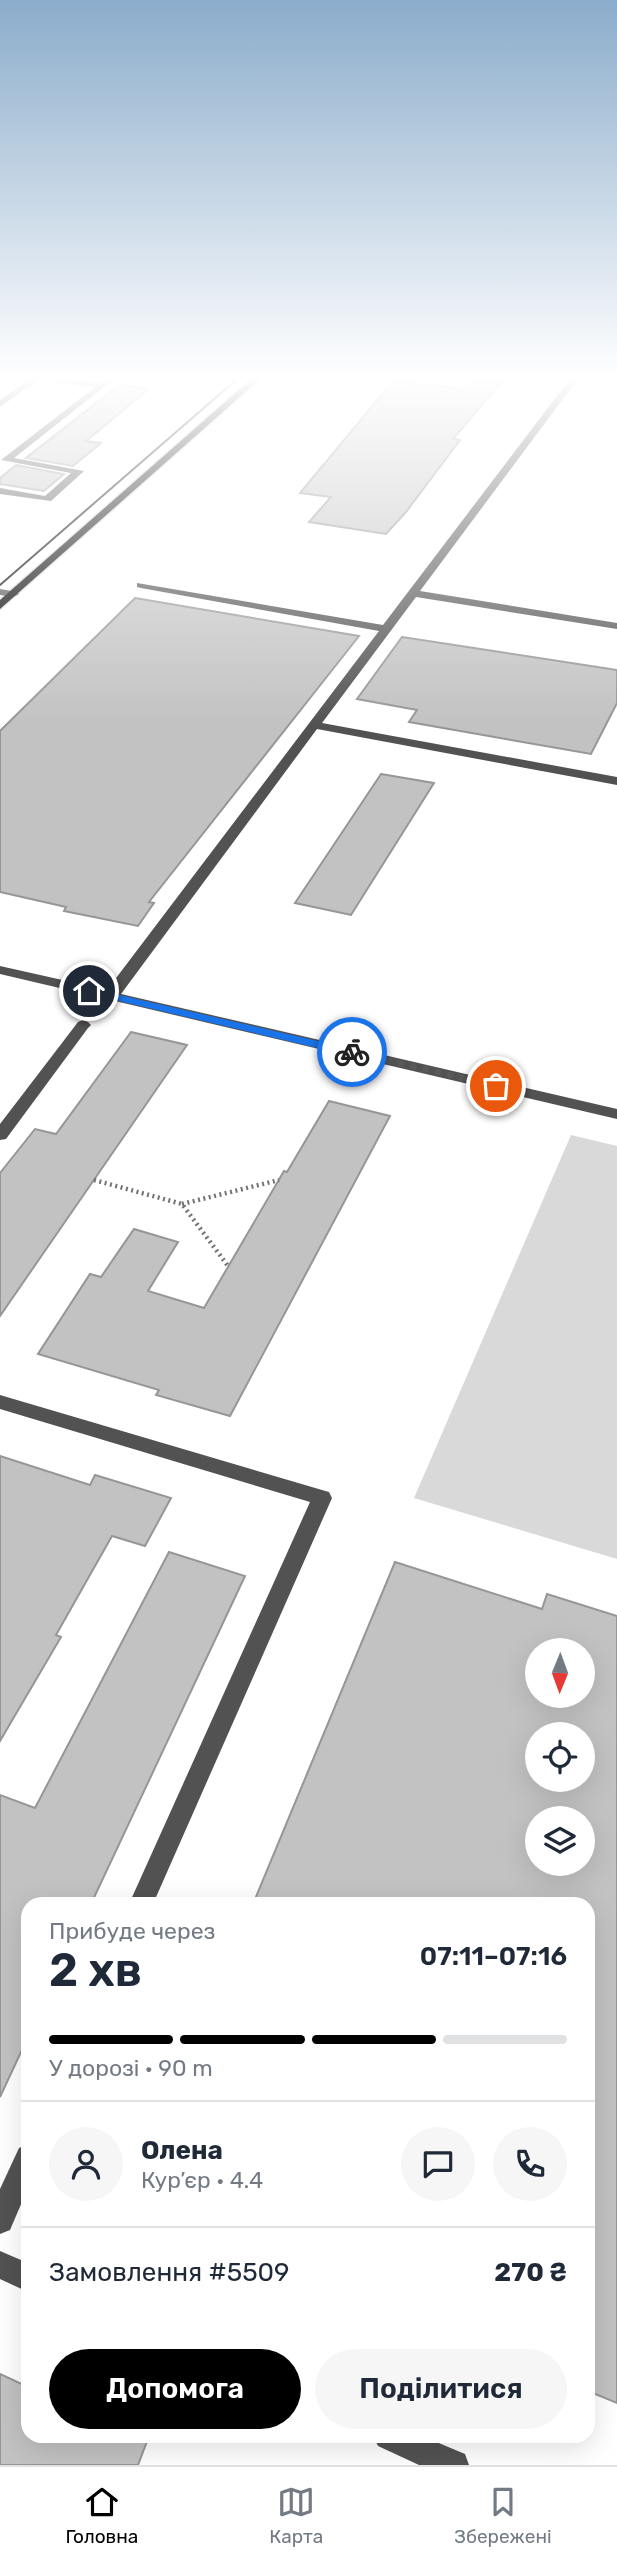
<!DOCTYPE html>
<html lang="uk">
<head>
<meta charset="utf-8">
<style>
  :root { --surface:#fff; --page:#f6f6f7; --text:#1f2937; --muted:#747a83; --line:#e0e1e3; --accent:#000 }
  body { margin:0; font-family:Rubik,sans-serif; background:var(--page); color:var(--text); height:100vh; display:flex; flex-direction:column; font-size:26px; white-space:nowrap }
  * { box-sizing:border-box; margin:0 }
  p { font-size:23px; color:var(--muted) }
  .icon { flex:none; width:38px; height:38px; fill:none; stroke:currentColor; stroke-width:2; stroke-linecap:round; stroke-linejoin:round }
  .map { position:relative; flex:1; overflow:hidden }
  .side { position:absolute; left:21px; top:1897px; width:574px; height:546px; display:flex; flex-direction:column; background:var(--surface); border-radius:21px; box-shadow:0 7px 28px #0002 }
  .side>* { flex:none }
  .needle { width:46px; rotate:181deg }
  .buttons { position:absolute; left:525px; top:1638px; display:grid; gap:14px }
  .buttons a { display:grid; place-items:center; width:70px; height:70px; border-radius:50%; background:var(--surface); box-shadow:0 7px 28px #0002; font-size:35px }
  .pin { position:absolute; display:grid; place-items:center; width:60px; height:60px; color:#fff; margin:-30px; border:4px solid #fff; border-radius:50%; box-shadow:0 2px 7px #0007 }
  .courier { position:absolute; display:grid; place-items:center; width:70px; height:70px; margin:-35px; border:5px solid #1a73e8; border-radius:50%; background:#fff; color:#222; box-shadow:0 2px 9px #0007 }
  .head em { font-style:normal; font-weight:600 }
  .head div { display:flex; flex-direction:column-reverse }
  .head { display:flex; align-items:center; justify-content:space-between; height:119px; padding:0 28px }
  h1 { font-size:46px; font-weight:600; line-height:52px }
  .bar { display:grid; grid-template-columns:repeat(4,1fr); gap:10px 7px; align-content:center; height:84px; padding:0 28px }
  .bar i { height:9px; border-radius:5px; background:var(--line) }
  .bar .selected { background:var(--accent) }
  .bar p { grid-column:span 4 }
  .line { display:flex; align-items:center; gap:18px; padding:0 28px; border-top:2px solid var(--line) }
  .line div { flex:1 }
  .round { display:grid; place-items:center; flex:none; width:74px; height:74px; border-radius:37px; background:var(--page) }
  .cta { display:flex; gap:14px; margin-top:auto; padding:14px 28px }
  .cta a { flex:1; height:80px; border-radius:42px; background:var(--accent); color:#fff; font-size:28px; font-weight:600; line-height:80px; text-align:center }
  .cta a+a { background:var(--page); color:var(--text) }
  .menu { display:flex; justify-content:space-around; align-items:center; height:98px; border-top:2px solid var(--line); background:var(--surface); font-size:19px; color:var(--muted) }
  .menu a { display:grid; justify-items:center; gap:4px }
  .menu .selected { color:var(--accent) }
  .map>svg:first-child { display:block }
  .green { fill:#d9d9d9 }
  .building { fill:#c2c2c2; stroke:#969696; stroke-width:2; fill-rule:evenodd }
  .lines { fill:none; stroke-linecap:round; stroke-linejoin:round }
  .major-casing { stroke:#dbdbdb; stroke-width:3 }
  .path { stroke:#747474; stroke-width:4.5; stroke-dasharray:2 3.5; stroke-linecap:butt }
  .minor { fill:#525252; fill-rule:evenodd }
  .major { fill:#000; fill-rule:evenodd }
  .tram { stroke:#000; stroke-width:2 }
  .route { fill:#1a73e8 }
  .done { stroke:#595959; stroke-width:7; stroke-dasharray:0 12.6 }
</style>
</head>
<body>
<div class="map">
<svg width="617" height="2465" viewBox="0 0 617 2465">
  <rect width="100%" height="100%" fill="#fff"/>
  <!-- green -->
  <polygon class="green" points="571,1135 617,1146 617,1559 414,1498"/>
  <!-- building -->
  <g class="building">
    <polygon points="472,380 503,380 453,439 460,440 406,512 386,534 309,522 331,497 300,493 393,381 465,389"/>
    <polygon points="119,385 149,389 86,441 101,443 73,466 26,458"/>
    <polygon points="16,465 64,474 44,491 0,484 0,478"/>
    <polygon points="135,598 359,636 149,902 154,903 138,926 64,911 66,907 0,892 0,731"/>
    <polygon points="402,637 617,670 617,703 591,754 409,722 417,710 357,699"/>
    <polygon points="381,774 434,783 351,915 295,903"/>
    <polygon points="131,1032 187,1045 0,1316 0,1173 35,1129 56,1134"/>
    <polygon points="329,1101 390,1116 230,1416 156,1395 159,1390 38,1354 90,1274 101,1277 134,1229 178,1242 148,1291 204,1308 284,1171 287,1172"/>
    <polygon points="0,1456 90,1485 95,1475 171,1498 145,1546 112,1536 56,1635 61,1637 0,1741"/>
    <polygon points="169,1552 245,1576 91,1904 28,1904 28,2037 0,2097 0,1795 35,1808"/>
    <path d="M395 1562 542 1609 547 1594 617 1616V2403L588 2391V1904H253ZM537 1650H583V1696H537ZM537 1734H583V1780H537ZM537 1818H583V1864H537Z"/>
    <polygon points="0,2374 28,2387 28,2436 149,2436 138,2465 0,2465"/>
  </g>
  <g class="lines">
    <!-- major casing -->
    <g class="major-casing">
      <polygon id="major" points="250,380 259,380 0,609 0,600"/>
    </g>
    <!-- path -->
    <g class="path">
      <polyline points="94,1180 182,1204 228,1266"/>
      <polyline points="182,1204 279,1180"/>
    </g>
    <!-- minor -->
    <g class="minor">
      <polygon points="29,380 38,380 0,407 0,400"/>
      <polygon points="57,380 101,382 113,380 14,458 84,471 51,501 0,494 0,488 45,496 71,473 1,460 95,387 61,383"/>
      <polygon points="569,380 577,380 420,591 617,623 617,629 416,597 322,723 617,777 617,785 317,729 121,994 617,1109 617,1119 0,974 0,966 107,990 379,631 141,588 137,587 137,583 383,625"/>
      <polygon points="0,589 17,592 19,594 13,597 0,595"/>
      <polygon points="83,1020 88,1022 91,1025 88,1028 6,1139 0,1140 0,1124 78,1022"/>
      <polygon points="0,1395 322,1490 329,1492 332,1498 153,1904 129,1904 310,1502 0,1409"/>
      <polygon points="28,2144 28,2188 10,2230 0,2234 0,2189 19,2148"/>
      <polygon points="0,2251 28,2263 28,2292 0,2279"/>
      <polygon points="373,2436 422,2436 465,2454 469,2465 419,2465 378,2446"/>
    </g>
    <!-- major -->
    <use href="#major" class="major"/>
    <!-- tram -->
    <polyline class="tram" points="0,585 236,380"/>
  </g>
  <!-- sky -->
  <linearGradient id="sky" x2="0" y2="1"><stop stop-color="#8baccb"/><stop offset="0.52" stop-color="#fff"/><stop offset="1" stop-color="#fff" stop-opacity="0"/></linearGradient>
  <rect width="617" height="725" fill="url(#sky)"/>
  <!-- route -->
  <polygon class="route" points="89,988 352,1049 358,1052 352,1056 85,993 84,991"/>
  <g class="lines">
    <!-- done -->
    <polyline class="done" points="352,1052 496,1086"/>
  </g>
</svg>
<div class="buttons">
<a><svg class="needle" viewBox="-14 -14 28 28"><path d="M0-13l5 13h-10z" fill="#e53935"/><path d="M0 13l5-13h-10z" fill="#747a83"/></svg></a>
<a><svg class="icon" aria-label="locate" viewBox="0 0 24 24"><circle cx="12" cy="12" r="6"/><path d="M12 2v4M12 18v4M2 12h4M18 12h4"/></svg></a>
<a><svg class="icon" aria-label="layers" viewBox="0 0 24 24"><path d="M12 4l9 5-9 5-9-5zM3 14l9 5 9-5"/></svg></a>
</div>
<div class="pin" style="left:496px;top:1086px;background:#ea580c"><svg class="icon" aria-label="bag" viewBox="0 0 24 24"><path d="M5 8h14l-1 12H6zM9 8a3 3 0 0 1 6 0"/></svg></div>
<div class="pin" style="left:89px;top:991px;background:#1f2937"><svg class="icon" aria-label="home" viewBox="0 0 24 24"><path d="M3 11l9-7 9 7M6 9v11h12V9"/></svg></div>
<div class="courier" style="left:352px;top:1052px"><svg class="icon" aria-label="bike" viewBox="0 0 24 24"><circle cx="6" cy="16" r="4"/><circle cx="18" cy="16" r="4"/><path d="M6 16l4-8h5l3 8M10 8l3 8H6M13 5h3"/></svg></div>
<section class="side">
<div class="head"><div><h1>2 хв</h1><p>Прибуде через</p></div><em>07:11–07:16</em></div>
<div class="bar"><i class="selected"></i><i class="selected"></i><i class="selected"></i><i></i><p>У дорозі · 90 m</p></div>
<div class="line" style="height:126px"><a class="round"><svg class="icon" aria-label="person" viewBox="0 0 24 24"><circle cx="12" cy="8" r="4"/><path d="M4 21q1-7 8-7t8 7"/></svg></a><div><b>Олена</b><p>Кур’єр · 4.4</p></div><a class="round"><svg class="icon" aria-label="chat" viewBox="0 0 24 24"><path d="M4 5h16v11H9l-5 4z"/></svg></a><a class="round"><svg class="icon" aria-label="phone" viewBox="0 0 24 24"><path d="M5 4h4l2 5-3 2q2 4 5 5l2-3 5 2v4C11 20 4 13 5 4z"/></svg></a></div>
<div class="line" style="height:91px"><div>Замовлення #5509</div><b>270 ₴</b></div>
<div class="cta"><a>Допомога</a><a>Поділитися</a></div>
</section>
</div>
<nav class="menu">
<a class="selected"><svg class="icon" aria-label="home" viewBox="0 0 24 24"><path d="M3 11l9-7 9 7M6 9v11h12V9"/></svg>Головна</a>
<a><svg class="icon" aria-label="map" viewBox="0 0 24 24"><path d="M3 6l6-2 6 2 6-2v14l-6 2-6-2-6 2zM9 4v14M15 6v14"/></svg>Карта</a>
<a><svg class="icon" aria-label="saved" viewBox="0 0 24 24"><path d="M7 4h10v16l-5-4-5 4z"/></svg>Збережені</a>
</nav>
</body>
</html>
